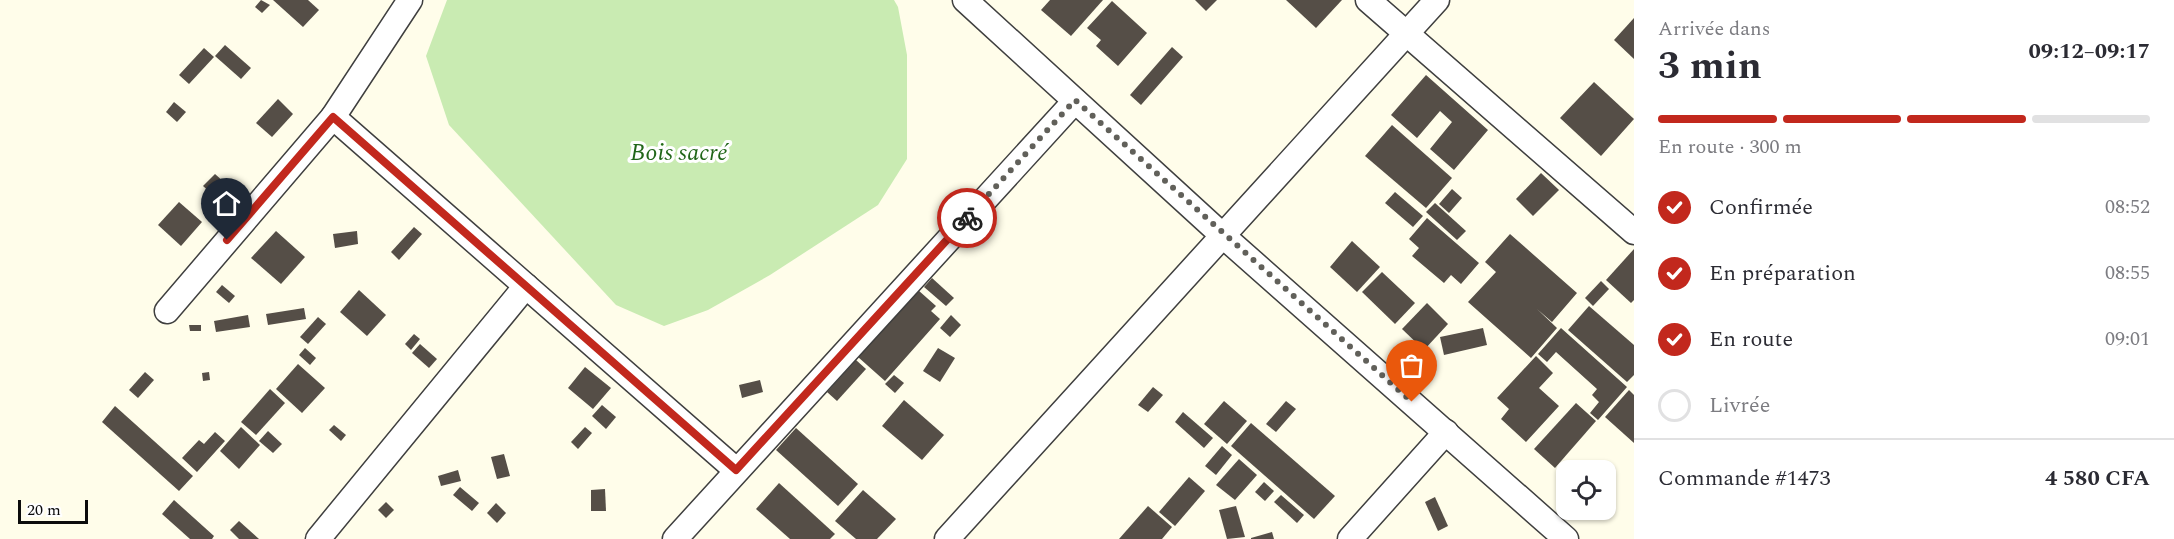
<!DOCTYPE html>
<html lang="fr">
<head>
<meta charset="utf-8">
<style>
  :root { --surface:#fff; --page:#f2f2f3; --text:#2b2b33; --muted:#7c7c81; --line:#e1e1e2; --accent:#c2281d }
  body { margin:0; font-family:Spectral,serif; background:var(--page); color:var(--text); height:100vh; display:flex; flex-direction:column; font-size:22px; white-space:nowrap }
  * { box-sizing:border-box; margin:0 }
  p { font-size:20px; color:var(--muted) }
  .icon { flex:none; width:33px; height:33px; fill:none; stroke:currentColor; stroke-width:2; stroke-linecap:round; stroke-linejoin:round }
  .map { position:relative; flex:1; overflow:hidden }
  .details { display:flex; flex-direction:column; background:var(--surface); width:540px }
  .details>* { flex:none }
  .buttons { position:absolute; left:1556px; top:460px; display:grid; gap:12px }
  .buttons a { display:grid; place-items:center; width:60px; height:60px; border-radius:12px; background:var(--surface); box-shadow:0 2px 4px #0004; font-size:30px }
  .scale { position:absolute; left:18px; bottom:15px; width:70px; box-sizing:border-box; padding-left:6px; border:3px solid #0c0c0c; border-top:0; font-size:16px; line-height:21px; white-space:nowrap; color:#0c0c0c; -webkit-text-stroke:4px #fff; paint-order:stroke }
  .pin { position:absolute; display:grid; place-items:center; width:51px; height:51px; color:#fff; margin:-62px -26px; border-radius:50% 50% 50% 0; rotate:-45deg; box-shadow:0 0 6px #0007 }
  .pin .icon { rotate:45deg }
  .courier { position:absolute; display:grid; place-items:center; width:60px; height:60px; margin:-30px; border:4px solid #c2281d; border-radius:50%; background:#fff; color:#222; box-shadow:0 2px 8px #0007 }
  .overview em { font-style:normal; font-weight:700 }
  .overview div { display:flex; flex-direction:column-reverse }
  .overview { display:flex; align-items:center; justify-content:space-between; height:102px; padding:0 24px }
  h1 { font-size:39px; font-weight:700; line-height:45px }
  .bar { display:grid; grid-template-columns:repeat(4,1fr); gap:9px 6px; align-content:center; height:72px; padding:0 24px }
  .bar i { height:8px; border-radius:4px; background:var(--line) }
  .bar .active { background:var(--accent) }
  .bar p { grid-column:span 4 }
  .line { display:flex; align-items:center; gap:15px; padding:0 24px; border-top:2px solid var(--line) }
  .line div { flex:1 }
  ol { padding:0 24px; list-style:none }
  li { display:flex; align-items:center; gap:18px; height:66px }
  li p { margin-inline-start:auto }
  li .icon { padding:6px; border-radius:50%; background:var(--accent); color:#fff; stroke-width:4 }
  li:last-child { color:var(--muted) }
  li i { width:33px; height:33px; border:3px solid var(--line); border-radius:50% }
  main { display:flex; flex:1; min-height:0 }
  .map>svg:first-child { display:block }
  .green { fill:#c9ebb2 }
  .building { fill:#554e47 }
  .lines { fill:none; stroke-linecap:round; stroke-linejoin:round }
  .minor-casing { stroke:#3f3f3f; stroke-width:27 }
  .minor { stroke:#fff; stroke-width:24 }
  .done { stroke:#61605a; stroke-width:6; stroke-dasharray:0 10.8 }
  .route { stroke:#c2281d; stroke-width:8 }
  .labels { text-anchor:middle; stroke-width:6; stroke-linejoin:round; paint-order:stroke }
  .park-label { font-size:24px; font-style:italic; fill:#216619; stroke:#fff }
</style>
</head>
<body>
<main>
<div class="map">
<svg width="1634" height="539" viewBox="0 0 1634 539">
  <rect width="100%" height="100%" fill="#fffdea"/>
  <!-- green -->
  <polygon class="green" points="447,0 894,0 898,7 907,55 907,159 878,205 770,275 708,310 664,326 616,305 449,125 426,56"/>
  <!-- building -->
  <g class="building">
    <polygon points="261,0 270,5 262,13 255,7"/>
    <polygon points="273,0 308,0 319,10 303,27"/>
    <polygon points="1050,0 1103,0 1071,36 1041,10"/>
    <polygon points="1195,0 1217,0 1206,11"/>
    <polygon points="1286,0 1342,0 1316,28"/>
    <polygon points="1112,1 1147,33 1118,66 1096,46 1101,40 1087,28"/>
    <polygon points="1634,18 1634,59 1614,40"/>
    <polygon points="225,45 251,68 241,79 215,56"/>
    <polygon points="1172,47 1183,57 1141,105 1130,95"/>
    <polygon points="204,48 214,57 189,84 179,75"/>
    <polygon points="1426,75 1488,130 1454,170 1430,149 1452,122 1440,111 1417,138 1391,115"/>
    <polygon points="1594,82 1634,119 1601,156 1560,118"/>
    <polygon points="278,99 293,114 272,137 256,123"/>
    <polygon points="174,102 186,112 177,122 166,112"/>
    <polygon points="1392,125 1452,178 1426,208 1365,156"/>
    <polygon points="1541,173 1559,190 1533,216 1516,199"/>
    <polygon points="215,174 233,190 221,202 203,186"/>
    <polygon points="1452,189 1462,198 1449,213 1439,204"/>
    <polygon points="1395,192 1423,216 1413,227 1385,203"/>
    <polygon points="179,202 202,222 181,246 158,225"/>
    <polygon points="1435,203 1466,231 1457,240 1426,212"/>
    <polygon points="1427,218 1479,263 1461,284 1451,275 1444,283 1412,256 1419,248 1409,239"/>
    <polygon points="414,227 422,234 399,260 391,252"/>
    <polygon points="276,231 305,257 281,284 251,258"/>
    <polygon points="357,231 358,244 335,248 333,234"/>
    <polygon points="1510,234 1577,293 1552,322 1537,309 1557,328 1531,358 1468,302 1496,272 1485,262"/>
    <polygon points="1352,241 1380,267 1357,292 1330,267"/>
    <polygon points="1634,249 1634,300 1631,303 1606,280"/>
    <polygon points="1382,272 1415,303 1395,324 1362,292"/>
    <polygon points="932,278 954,298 946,306 924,287"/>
    <polygon points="1601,281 1609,289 1593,306 1585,298"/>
    <polygon points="222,285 235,296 229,303 216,292"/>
    <polygon points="359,290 386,315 367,336 340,312"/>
    <polygon points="918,290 936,306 931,311 940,319 885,381 858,357"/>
    <polygon points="1427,303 1448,324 1424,350 1402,329"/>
    <polygon points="1589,306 1634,345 1634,375 1627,382 1568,330"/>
    <polygon points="304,308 306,319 268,325 266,314"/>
    <polygon points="248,315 250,327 216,332 214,321"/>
    <polygon points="951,315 961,325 950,337 940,328"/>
    <polygon points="318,317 326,324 308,344 300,337"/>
    <polygon points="189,325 201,325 201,331 190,331"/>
    <polygon points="1483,328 1487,345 1444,355 1440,337"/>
    <polygon points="1561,328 1627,387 1598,420 1590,413 1599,402 1592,395 1597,389 1556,352 1547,362 1538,354"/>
    <polygon points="414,334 420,339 411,350 405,344"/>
    <polygon points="420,344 437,359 429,368 412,353"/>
    <polygon points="305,348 316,358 310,365 299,355"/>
    <polygon points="938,348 955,358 940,382 923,371"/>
    <polygon points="1536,356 1553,373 1539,388 1559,406 1526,442 1501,419 1509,409 1497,398"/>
    <polygon points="856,360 866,369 837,401 827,392"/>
    <polygon points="298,364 325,388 302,413 276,389"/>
    <polygon points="585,367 611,388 593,409 568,388"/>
    <polygon points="145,372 154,380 138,398 129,390"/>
    <polygon points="209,372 210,380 203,381 202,373"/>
    <polygon points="894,375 904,383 895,393 885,384"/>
    <polygon points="760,380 763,392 742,398 739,385"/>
    <polygon points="1153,387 1163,395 1148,412 1138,405"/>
    <polygon points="270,389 285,403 256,435 241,422"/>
    <polygon points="1629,390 1634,395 1634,443 1605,417"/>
    <polygon points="904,400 944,435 922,460 882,426"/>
    <polygon points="1224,401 1247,421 1227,444 1204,424"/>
    <polygon points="1286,401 1296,409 1276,432 1266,424"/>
    <polygon points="1576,403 1596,421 1555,468 1534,449"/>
    <polygon points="602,405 616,417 606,429 592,416"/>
    <polygon points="115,406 193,476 179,491 102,422"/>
    <polygon points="1183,412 1213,438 1204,448 1175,422"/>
    <polygon points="1251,423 1335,496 1314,519 1231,446"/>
    <polygon points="334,425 346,435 341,441 329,430"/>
    <polygon points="241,427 260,445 239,469 220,451"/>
    <polygon points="585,427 592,433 578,449 571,442"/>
    <polygon points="796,428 858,484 838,506 776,450"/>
    <polygon points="268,431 282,444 273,453 259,441"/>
    <polygon points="215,432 225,441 197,472 182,458 199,440 204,444"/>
    <polygon points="1222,446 1232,455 1216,475 1205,466"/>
    <polygon points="504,454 510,476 497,479 491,457"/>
    <polygon points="1239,459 1257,475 1235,500 1216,485"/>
    <polygon points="458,470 461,481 441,486 438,476"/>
    <polygon points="1189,477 1205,491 1175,526 1159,512"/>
    <polygon points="1264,482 1274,491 1265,501 1255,492"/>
    <polygon points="779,483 835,534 830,539 790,539 756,509"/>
    <polygon points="460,487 479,503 472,511 453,495"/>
    <polygon points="605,489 606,511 591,511 591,490"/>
    <polygon points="863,490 896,519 877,539 856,539 835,521"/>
    <polygon points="1281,495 1304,515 1297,523 1274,502"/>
    <polygon points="1435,497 1448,526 1438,531 1425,502"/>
    <polygon points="174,500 214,536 212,539 190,539 162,514"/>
    <polygon points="386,502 394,510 386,518 378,510"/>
    <polygon points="496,503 506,513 497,523 487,513"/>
    <polygon points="1148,506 1172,527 1162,539 1119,539"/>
    <polygon points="1236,506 1245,537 1227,539 1219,510"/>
    <polygon points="239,521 259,539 239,539 230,530"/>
    <polygon points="1272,532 1274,539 1251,539 1251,538"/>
  </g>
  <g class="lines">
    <!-- minor casing -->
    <g class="minor-casing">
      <g id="minor">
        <polyline points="965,0 1222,235 1566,539"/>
        <polyline points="1368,0 1634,232"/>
        <polyline points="333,117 736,470"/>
        <polyline points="167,311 333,117 410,0"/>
        <polyline points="318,539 526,286"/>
        <polyline points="675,539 1075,101"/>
        <polyline points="947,539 1437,0"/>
        <polyline points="1350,539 1446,432"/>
      </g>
    </g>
    <!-- minor -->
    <use href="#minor" class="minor"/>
  </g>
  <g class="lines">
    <!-- done -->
    <polyline class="done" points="967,218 1075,100 1412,402"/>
    <!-- route -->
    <polyline class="route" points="227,240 333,117 736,470 967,218"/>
  </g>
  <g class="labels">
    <!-- park labels -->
    <g class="park-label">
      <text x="679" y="160">Bois sacré</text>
    </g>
  </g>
</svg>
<div class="buttons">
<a><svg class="icon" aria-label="locate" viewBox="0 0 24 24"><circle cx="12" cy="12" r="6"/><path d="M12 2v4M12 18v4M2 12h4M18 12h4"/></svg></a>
</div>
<div class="scale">20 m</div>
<div class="pin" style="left:1412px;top:402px;background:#ea580c"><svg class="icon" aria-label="bag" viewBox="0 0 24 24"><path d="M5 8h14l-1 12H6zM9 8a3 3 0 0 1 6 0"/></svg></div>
<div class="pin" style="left:227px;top:240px;background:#1f2937"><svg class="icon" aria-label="home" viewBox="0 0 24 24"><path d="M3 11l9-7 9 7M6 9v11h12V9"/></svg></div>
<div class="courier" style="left:967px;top:218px"><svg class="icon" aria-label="bike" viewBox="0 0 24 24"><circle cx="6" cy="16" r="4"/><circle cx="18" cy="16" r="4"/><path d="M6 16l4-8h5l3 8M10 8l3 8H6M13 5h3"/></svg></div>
</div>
<section class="details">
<div class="overview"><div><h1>3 min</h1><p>Arrivée dans</p></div><em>09:12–09:17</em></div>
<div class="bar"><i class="active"></i><i class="active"></i><i class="active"></i><i></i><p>En route · 300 m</p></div>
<ol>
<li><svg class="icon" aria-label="check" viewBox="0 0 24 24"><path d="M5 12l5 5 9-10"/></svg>Confirmée<p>08:52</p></li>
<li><svg class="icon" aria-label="check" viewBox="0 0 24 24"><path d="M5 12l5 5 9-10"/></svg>En préparation<p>08:55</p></li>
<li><svg class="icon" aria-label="check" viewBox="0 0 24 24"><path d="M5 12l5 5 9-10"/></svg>En route<p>09:01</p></li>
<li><i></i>Livrée</li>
</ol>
<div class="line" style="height:78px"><div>Commande #1473</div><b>4 580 CFA</b></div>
</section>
</main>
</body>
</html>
